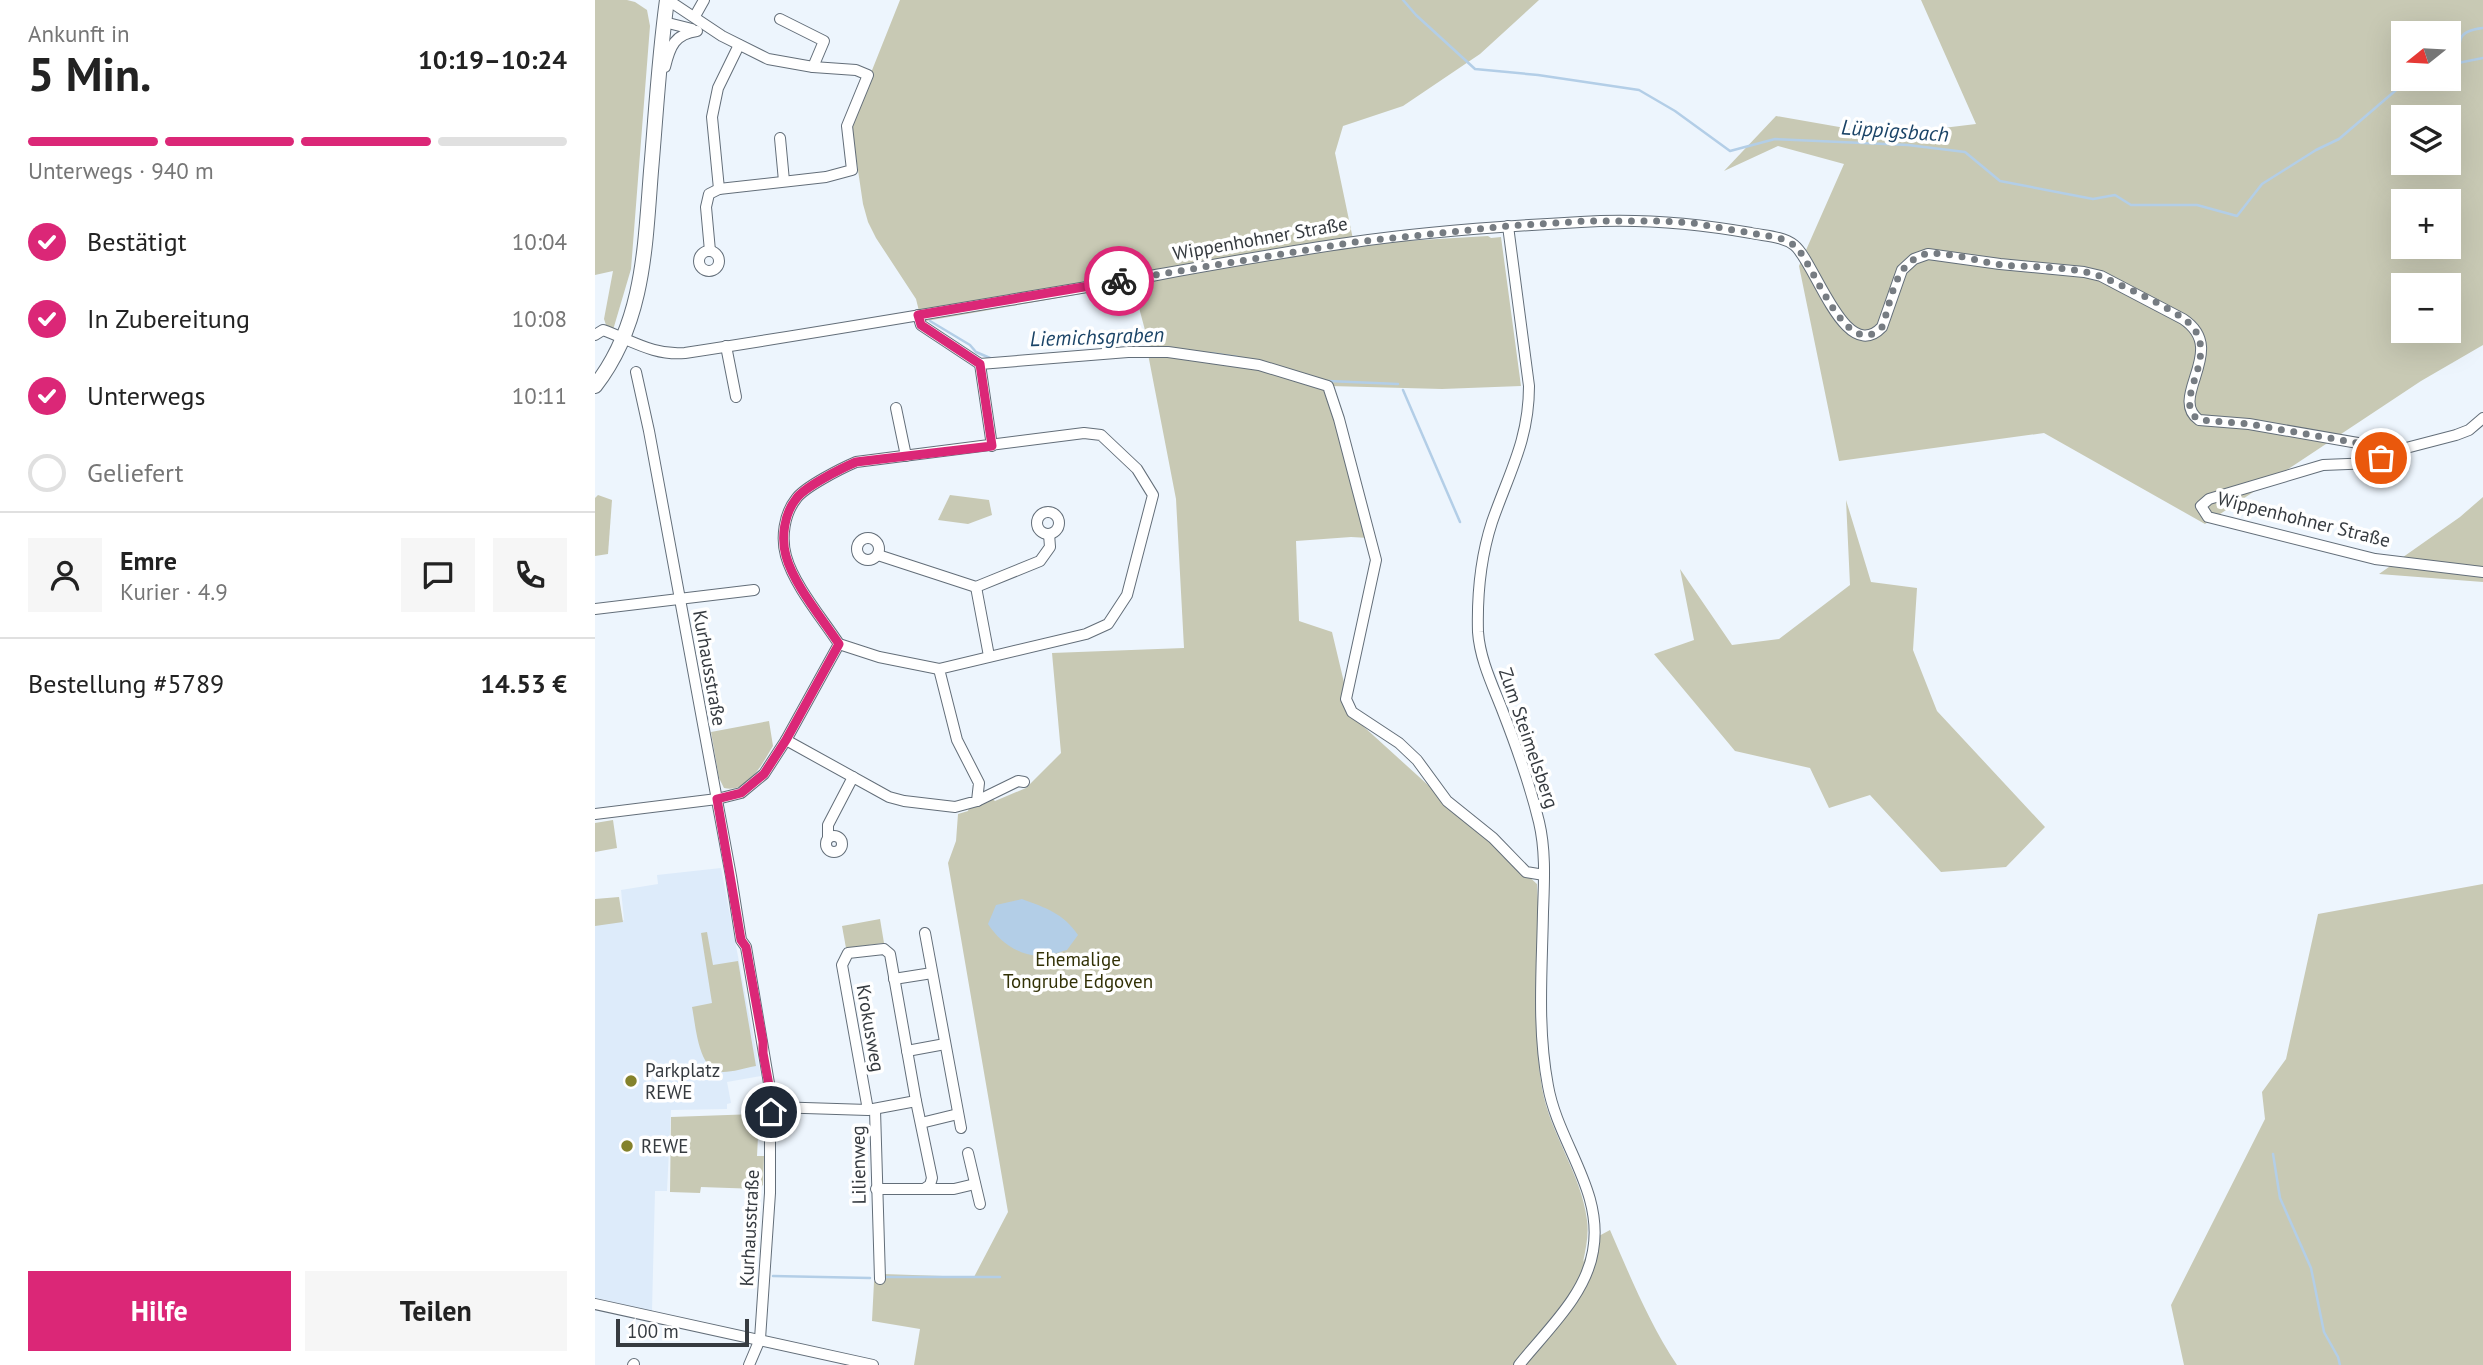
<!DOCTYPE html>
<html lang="de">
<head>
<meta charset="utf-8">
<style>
  :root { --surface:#fff; --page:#f6f6f6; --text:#222; --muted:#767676; --line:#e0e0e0; --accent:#db2777 }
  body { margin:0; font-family:"PT Sans",sans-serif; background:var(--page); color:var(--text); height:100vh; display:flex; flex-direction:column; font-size:26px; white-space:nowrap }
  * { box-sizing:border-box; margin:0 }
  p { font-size:23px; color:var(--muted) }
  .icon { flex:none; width:38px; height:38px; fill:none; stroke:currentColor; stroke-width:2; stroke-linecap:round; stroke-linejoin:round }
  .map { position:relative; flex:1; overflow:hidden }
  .panel { display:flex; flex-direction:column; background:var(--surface); width:595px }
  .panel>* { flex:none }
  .needle { width:46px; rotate:252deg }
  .controls { position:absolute; left:1796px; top:21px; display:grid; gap:14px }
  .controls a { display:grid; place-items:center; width:70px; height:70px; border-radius:0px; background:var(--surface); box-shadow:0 7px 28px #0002; font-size:35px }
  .scale { position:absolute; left:21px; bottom:18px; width:133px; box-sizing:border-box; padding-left:7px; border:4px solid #363b40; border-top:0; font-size:19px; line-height:24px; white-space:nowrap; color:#363b40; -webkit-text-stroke:5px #fff; paint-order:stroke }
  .pin { position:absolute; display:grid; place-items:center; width:60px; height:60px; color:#fff; margin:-30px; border:4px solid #fff; border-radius:50%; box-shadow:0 2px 7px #0007 }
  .courier { position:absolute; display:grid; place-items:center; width:70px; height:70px; margin:-35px; border:5px solid #db2777; border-radius:50%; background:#fff; color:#222; box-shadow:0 2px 9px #0007 }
  .head em { font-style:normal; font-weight:700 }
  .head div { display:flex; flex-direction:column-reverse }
  .head { display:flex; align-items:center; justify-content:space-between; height:119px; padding:0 28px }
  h1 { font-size:46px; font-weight:700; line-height:52px }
  .bar { display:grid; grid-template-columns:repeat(4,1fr); gap:10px 7px; align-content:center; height:84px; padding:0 28px }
  .bar i { height:9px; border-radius:5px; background:var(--line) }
  .bar .on { background:var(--accent) }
  .bar p { grid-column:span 4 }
  .line { display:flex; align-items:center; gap:18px; padding:0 28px; border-top:2px solid var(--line) }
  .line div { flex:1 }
  .round { display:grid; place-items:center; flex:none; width:74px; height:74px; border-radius:0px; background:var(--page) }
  ol { padding:0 28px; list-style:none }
  li { display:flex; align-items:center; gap:21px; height:77px }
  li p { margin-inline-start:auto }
  li .icon { padding:7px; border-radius:50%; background:var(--accent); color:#fff; stroke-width:4 }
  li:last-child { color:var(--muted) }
  li i { width:38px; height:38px; border:4px solid var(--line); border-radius:50% }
  .cta { display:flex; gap:14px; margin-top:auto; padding:14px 28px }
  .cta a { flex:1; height:80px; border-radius:0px; background:var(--accent); color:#fff; font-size:28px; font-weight:700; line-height:80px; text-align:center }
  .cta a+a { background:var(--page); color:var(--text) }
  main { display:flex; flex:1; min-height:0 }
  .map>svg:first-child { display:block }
  .built { fill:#ddebfa }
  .green { fill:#c8c9b4; fill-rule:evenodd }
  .water { fill:#b3cee7 }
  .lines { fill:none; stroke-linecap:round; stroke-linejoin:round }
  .stream { stroke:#b3cee7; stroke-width:2.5 }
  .minor-casing { stroke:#636e79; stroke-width:12 }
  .major-casing { stroke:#636e79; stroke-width:16 }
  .minor { stroke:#fff; stroke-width:10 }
  .major { stroke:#fff; stroke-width:14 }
  .done { stroke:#767c82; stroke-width:7; stroke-dasharray:0 12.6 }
  .route { stroke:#db2777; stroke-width:9 }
  .poi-dot { fill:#84822b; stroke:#fff; stroke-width:2.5 }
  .labels { text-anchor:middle; stroke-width:7; stroke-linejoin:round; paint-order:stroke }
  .street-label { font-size:19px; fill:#363b40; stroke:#fff }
  .park-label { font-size:19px; fill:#323106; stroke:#fff }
  .poi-label { font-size:19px; fill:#363b40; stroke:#fff; text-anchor:start }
  .water-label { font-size:21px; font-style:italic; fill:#1b4467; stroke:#fff }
</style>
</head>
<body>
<main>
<section class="panel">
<div class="head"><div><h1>5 Min.</h1><p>Ankunft in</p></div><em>10:19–10:24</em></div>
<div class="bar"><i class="on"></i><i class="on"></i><i class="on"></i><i></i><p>Unterwegs · 940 m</p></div>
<ol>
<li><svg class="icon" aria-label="check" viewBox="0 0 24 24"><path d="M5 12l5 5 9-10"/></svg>Bestätigt<p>10:04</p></li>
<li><svg class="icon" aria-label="check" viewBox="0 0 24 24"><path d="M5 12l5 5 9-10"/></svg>In Zubereitung<p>10:08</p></li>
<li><svg class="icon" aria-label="check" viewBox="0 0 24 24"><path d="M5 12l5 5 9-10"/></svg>Unterwegs<p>10:11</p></li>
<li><i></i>Geliefert</li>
</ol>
<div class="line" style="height:126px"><a class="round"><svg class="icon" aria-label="person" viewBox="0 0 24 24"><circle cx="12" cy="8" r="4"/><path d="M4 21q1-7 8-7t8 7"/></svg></a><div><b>Emre</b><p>Kurier · 4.9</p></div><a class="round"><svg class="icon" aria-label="chat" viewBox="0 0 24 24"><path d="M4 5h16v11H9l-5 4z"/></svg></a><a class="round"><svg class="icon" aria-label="phone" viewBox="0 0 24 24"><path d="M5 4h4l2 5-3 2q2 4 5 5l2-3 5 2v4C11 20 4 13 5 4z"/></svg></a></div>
<div class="line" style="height:91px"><div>Bestellung #5789</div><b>14.53 €</b></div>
<div class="cta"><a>Hilfe</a><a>Teilen</a></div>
</section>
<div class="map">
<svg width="1888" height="1365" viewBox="0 0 1888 1365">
  <rect width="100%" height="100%" fill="#edf5fd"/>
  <!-- built -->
  <polygon class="built" points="126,868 166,1076 132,1082 136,1103 132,1104 132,1109 76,1110 72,1191 60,1191 57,1311 0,1298 0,925 29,920 26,890 63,884 62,875"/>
  <!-- green -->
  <g class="green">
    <polygon points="0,0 32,0 40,2 52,10 55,26 36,269 18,330 11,325 9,319 18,271 0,275"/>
    <path d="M305 0H944L885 54 808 106 748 126 740 153 759 244 893 236 896 238 906 237 926 386 847 389 735 386 774 538 756 537 701 541 704 621 737 632 757 716 942 884C943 905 945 927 944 948 943 995 939 1041 947 1088 955 1134 986 1173 992 1220 994 1234 991 1248 988 1262L1002 1237 1015 1230C1035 1276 1054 1323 1082 1365H319L325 1329 277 1321 279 1282 287 1274 379 1277 413 1212 353 863 361 841 363 814 373 811 375 804 394 796 400 801 431 788 466 753 457 653 589 648 581 499 553 354 555 349 538 285 331 321 324 311 321 299 281 238 273 222 268 204 256 123Z"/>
    <path d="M1326 0H1888V345L1826 381 1610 524 1449 433 1244 461 1204 266 1249 164 1183 146 1129 171 1181 116 1290 135 1381 124ZM1808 33H1853V79H1808ZM1808 117H1853V163H1808ZM1808 201H1853V247H1808ZM1808 285H1853V331H1808Z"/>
    <polygon points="3,495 17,500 13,554 0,556 0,498"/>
    <polygon points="355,495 394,500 397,515 373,524 343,520"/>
    <polygon points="1888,497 1888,582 1784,574 1865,517"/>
    <polygon points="1251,500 1276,582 1322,588 1318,650 1342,711 1450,827 1411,867 1346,872 1275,795 1234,808 1215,768 1140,751 1059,654 1099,640 1085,569 1137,645 1184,639 1255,585"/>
    <path d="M174 721 178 746C168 762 153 794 129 788L124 778 116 732Z"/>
    <polygon points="18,820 22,848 0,852 0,823"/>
    <polygon points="1888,884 1888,1365 1589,1365 1576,1305 1670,1119 1667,1092 1691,1059 1723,914"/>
    <polygon points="24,897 28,922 0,926 0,899"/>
    <polygon points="285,919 289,943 251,948 247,926"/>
    <path d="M112 932 118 965 143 961 161 1066C150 1068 138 1072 128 1072 103 1072 101 1026 97 1007L117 1003 106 933Z"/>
    <polygon points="161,1114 164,1117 162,1156 169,1156 168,1185 163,1189 106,1187 105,1193 75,1192 76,1117"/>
  </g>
  <!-- water -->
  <path class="water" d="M427 899C451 908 468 913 483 935L472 950C464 952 453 957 444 956 422 955 404 941 393 924L401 905Z"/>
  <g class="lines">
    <!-- stream -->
    <g class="stream">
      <polyline points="808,0 821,15 880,69 943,75 1044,90 1080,111 1135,151 1180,139 1313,145 1370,152 1405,181 1498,199 1520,195 1536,205 1602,205 1642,216 1667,184 1721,150 1744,139 1814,79"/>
      <path d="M1865 63C1864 38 1862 31 1888 28"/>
      <polyline points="1853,65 1888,58"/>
      <polyline points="335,321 375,345 381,352 395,358"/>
      <polyline points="614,353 642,357"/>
      <polyline points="733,381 803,384"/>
      <polyline points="808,390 865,522"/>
      <polyline points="1678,1154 1685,1198 1716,1268 1729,1332 1743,1357 1745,1365"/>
      <polyline points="178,1276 275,1278"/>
      <polyline points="291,1277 405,1277"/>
    </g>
    <!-- minor casing -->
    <g class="minor-casing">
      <g id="minor">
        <polyline points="73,0 127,36 173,59 218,67 261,70 273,75 252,126 257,170 231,177 124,189 114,194 111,207 115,251"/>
        <polyline points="100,16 109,0"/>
        <polyline points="185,19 229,41 218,67"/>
        <polyline points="69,22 97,29"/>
        <path d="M70 67C75 46 80 34 102 31"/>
        <polyline points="185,138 189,181"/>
        <polyline points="124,189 117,117 123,88 144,45"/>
        <path d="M913 226 934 386C934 440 914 473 897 522 886 556 882 596 883 632 885 660 898 686 908 712 922 748 935 785 944 822 951 851 949 883 948 912 947 970 942 1028 953 1086 963 1143 1009 1191 998 1251 991 1295 951 1331 924 1365"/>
        <circle cx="114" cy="261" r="10"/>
        <polyline points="323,315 326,325 385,364 533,352 573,352 664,365 733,386 744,419 781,560 751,699 757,712 804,743 822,760 852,801 898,838 931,872 949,875"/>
        <path d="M0 335 8 330C36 340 59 356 90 353 234 331 378 306 522 282 601 268 680 253 759 242 834 231 911 226 986 222 1044 218 1099 223 1156 233 1170 236 1187 236 1199 245 1220 261 1250 366 1287 327L1307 270 1319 259 1333 254 1405 264 1489 272 1506 276 1588 319C1635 350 1572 397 1604 420L1654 424 1780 446 1788 454 1783 461 1778 463 1728 465 1614 499 1606 506 1613 517 1780 559 1888 572"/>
        <polyline points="131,346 141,397"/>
        <polyline points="385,364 397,446"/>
        <polyline points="41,372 54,431 136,876 146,940 151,947 178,1107 175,1121 175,1193 165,1339 154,1365"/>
        <polyline points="301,408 311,456"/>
        <polyline points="1788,454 1861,435 1874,430 1888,418"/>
        <circle cx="453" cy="523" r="11"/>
        <circle cx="273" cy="549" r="11"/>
        <polyline points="283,555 381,587 445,561 455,547 454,534"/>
        <polyline points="381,587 394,656"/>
        <polyline points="0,609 159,590"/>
        <polyline points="244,644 284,657 344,669"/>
        <path d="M191 740 294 797 309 801 360 807 382 801 384 783 362 740 344 669 491 634 513 624 532 595 558 495 542 469 506 435 489 433 261 462C247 468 209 487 201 499 189 514 186 538 191 556 199 585 227 618 244 644"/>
        <polyline points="382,801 423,781 429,782"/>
        <polyline points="0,814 122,799 146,793 169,774 191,740 244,644"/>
        <circle cx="239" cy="844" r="8"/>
        <polyline points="233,838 233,825 258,777"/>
        <polyline points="330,933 366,1128"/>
        <polyline points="299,979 337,973"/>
        <polyline points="312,1051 350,1044"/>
        <polyline points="321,1101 337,1178 335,1185 329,1189"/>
        <polyline points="178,1107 273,1110 321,1101 295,954 289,949 253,953 247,965 273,1110"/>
        <polyline points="280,1110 285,1279"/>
        <polyline points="326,1123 363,1114"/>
        <polyline points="373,1153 385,1204"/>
        <polyline points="281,1189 359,1189 380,1184"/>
        <polyline points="0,1304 278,1365"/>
        <polyline points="38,1365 39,1364"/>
      </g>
    </g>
    <!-- major casing -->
    <g class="major-casing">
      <path id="major" d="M0 386C49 323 50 247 56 171 61 114 64 57 72 0"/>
    </g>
    <!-- minor -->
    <use href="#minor" class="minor"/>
    <!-- major -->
    <use href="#major" class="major"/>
  </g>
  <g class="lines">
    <!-- done -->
    <path class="done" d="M524 281 760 242 913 226 991 221H1064L1098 223 1179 237C1188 239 1197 242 1203 249 1220 269 1253 363 1287 327 1295 306 1298 273 1318 260 1322 257 1327 254 1332 254 1352 251 1386 262 1407 265 1439 268 1476 265 1507 277 1527 285 1578 309 1593 322 1629 355 1574 400 1604 420L1654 424 1780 446 1787 454 1786 458"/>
    <!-- route -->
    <path class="route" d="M176 1112 178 1107 168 1053V1042L151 947 146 940 122 799 146 793 169 774 191 740 244 644C227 618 199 585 191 556 186 538 189 514 201 499 209 487 247 468 261 462L397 446 385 364 326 325 323 315 524 281"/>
  </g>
  <!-- markers -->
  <g class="poi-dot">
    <circle cx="36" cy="1081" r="7"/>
    <circle cx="32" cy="1146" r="7"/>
  </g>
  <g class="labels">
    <!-- street labels -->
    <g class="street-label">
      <text transform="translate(665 238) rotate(-10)" y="7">Wippenhohner Straße</text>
      <text transform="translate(1709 519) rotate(14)" y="7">Wippenhohner Straße</text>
      <text transform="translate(115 668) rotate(80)" y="7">Kurhausstraße</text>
      <text transform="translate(934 738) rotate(71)" y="7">Zum Steimelsberg</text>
      <text transform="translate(276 1028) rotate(80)" y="7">Krokusweg</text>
      <text transform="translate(263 1165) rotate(-91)" y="7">Lilienweg</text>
      <text transform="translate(154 1228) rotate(-87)" y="7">Kurhausstraße</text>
    </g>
    <!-- park labels -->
    <g class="park-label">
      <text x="483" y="966">Ehemalige<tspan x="483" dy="22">Tongrube Edgoven</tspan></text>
    </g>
    <!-- poi labels -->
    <g class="poi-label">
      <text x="50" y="1077">Parkplatz<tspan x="50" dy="22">REWE</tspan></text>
      <text x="46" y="1153">REWE</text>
    </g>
    <!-- water labels -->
    <g class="water-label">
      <text transform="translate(1300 131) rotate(4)" y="7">Lüppigsbach</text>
      <text transform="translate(502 337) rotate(-2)" y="7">Liemichsgraben</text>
    </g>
  </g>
</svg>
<div class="controls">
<a><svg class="needle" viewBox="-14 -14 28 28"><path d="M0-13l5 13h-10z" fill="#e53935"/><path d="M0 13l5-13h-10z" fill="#767676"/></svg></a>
<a><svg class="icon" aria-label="layers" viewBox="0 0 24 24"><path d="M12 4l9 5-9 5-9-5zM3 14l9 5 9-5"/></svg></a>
<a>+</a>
<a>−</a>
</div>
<div class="scale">100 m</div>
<div class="pin" style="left:1786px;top:458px;background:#ea580c"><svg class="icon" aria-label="bag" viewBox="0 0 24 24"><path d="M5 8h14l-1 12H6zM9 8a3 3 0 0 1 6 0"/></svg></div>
<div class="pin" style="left:176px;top:1112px;background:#1f2937"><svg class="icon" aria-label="home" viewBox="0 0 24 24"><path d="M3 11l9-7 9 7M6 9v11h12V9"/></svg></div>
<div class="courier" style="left:524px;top:281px"><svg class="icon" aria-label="bike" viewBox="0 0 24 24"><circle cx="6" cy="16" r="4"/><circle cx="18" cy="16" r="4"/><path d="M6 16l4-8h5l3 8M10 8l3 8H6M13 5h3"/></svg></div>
</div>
</main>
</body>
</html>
